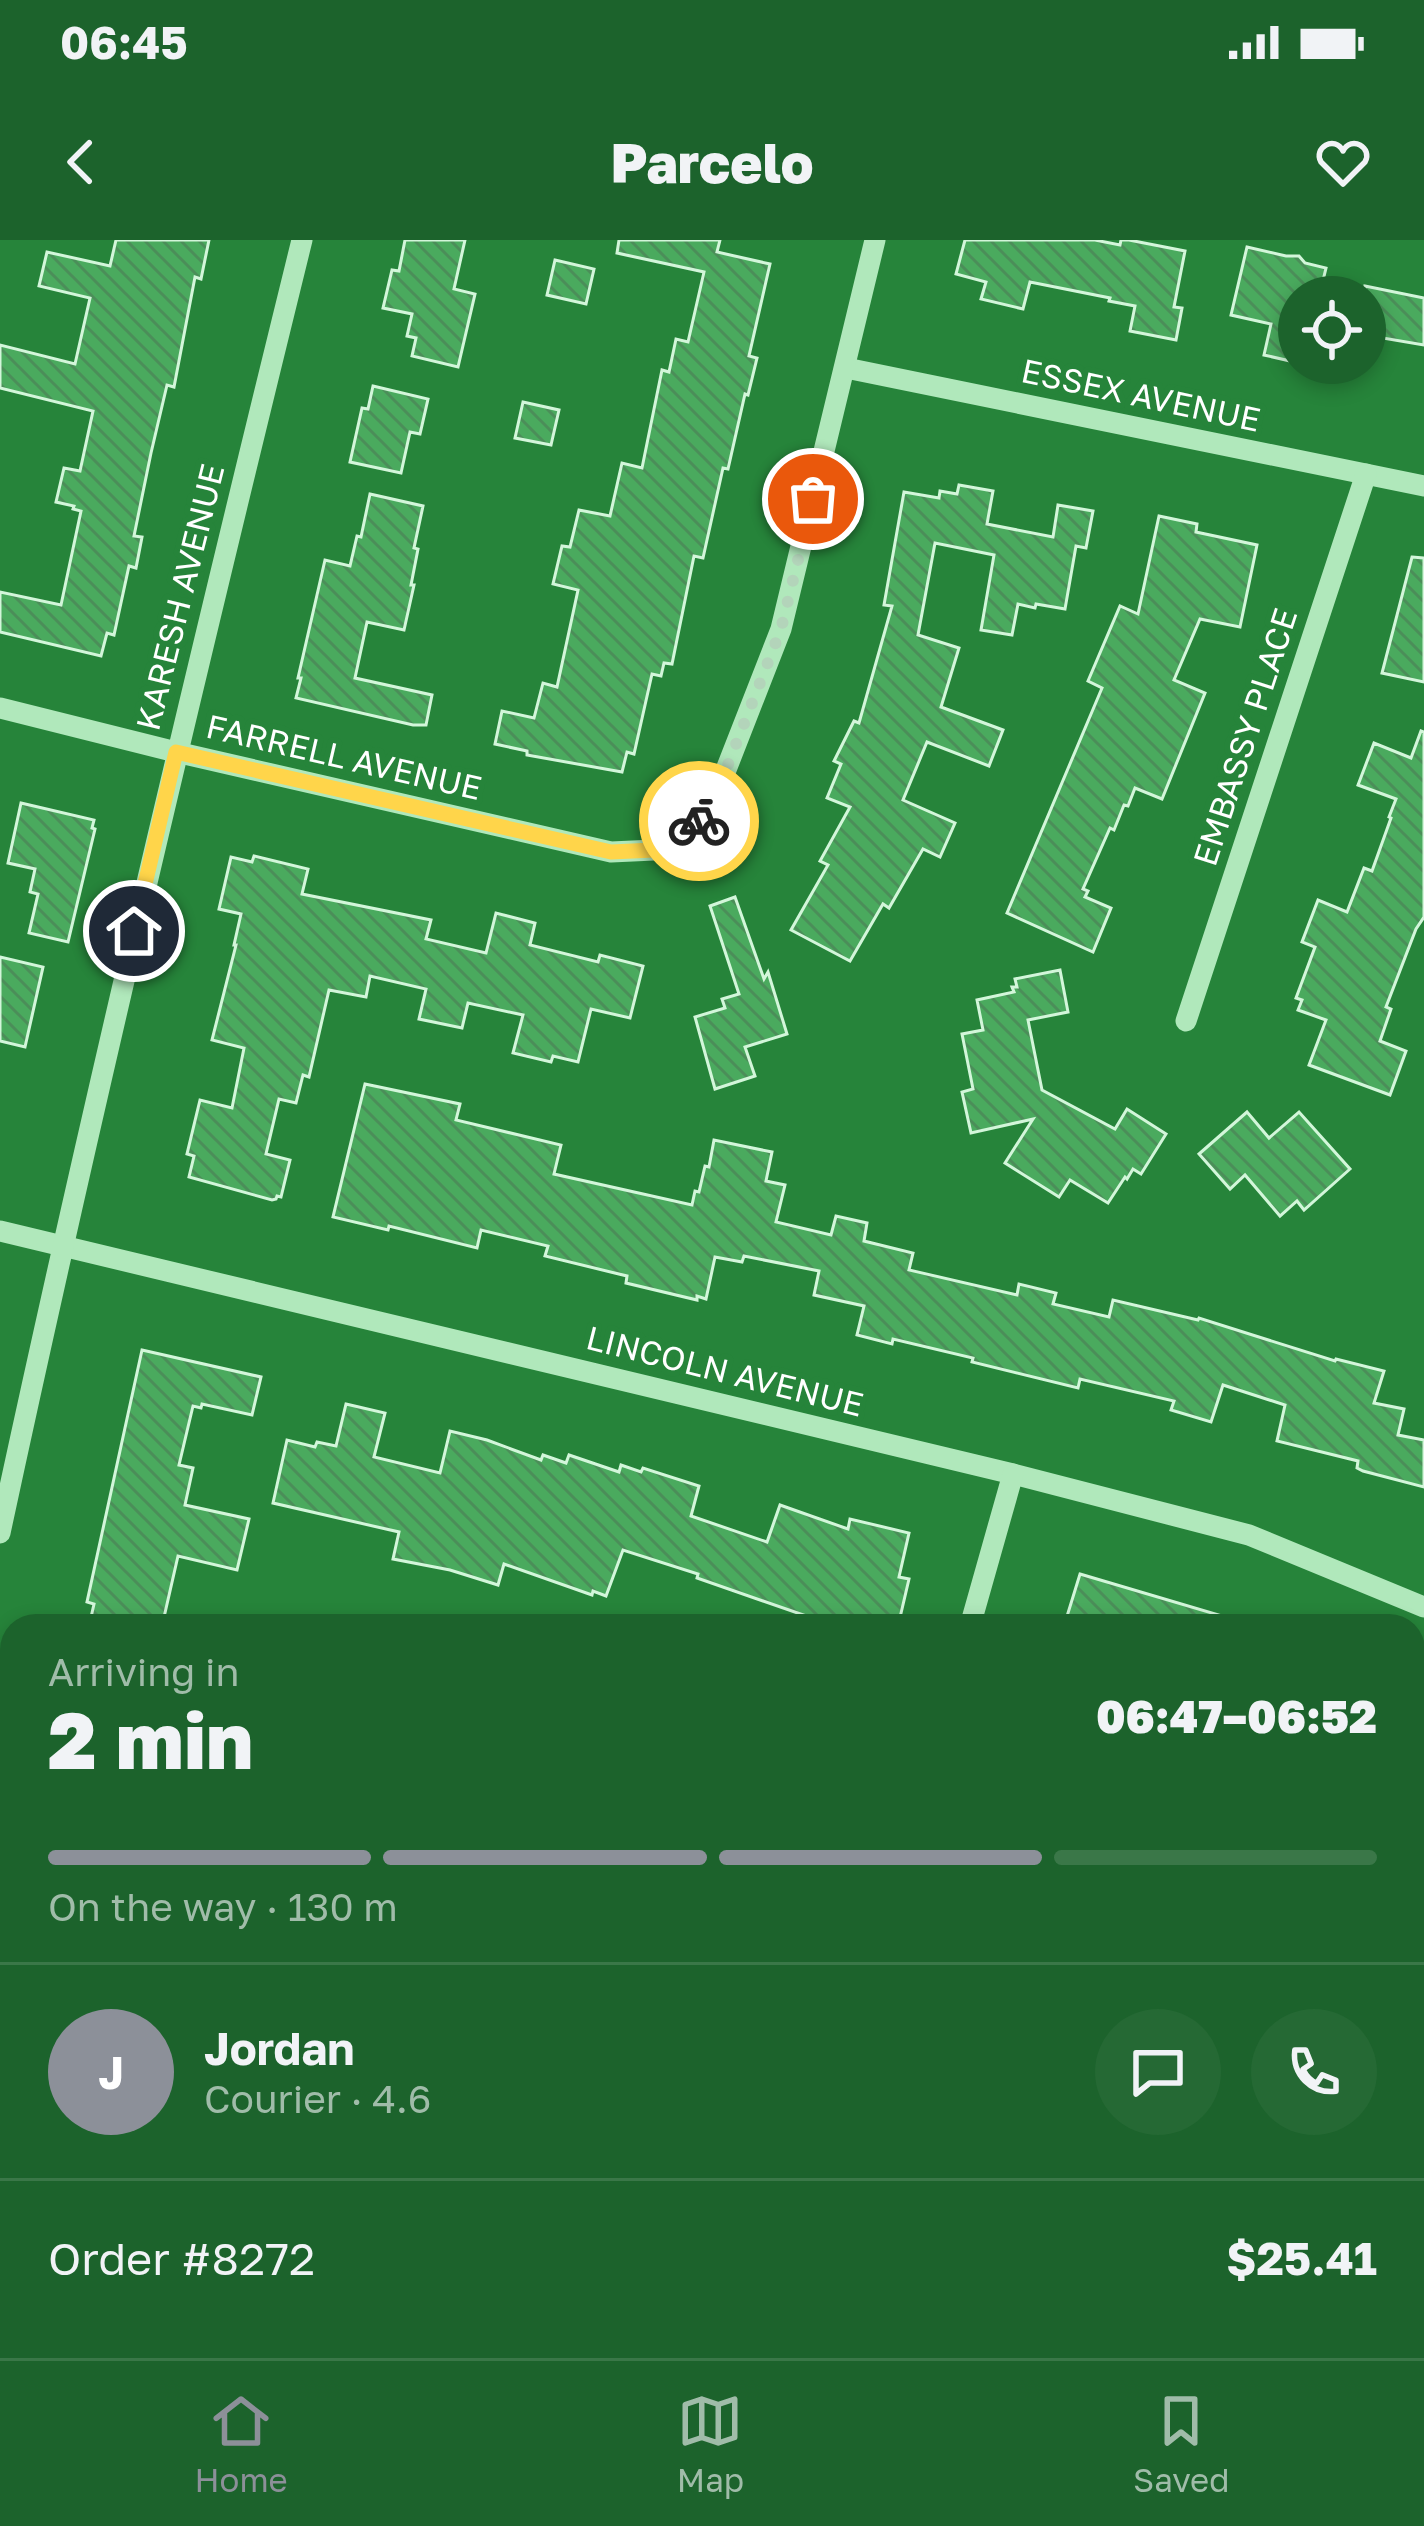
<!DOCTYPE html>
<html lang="en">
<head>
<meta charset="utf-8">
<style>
  :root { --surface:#1c632c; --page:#256934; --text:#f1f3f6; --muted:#a0bca9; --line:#3a7748; --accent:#8c9099 }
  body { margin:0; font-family:"Golos Text",sans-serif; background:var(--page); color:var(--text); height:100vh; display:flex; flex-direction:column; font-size:45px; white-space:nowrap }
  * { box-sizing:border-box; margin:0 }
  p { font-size:39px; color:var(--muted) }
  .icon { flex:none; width:66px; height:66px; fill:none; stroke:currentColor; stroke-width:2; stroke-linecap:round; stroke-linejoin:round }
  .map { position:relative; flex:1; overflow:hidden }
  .drawer { position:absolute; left:0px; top:1374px; width:1425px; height:744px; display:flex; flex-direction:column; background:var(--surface); border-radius:36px 36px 0 0; box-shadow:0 6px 18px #0003 }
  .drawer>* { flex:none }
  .tools { position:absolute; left:1278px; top:36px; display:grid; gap:24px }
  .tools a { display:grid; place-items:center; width:108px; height:108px; border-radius:50%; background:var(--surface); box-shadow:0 6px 18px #0003; font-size:60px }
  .pin { position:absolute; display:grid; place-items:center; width:102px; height:102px; color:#fff; margin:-51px; border:6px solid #fff; border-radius:50%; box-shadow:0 3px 12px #0007 }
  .courier { position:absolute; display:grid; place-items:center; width:120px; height:120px; margin:-60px; border:9px solid #ffd54a; border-radius:50%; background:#fff; color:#222; box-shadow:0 3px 15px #0007 }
  .headline em { font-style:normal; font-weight:800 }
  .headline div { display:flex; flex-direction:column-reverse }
  .headline { display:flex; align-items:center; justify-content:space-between; height:204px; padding:0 48px }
  h1 { font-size:78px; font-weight:800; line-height:90px }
  .bar { display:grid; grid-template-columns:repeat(4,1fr); gap:18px 12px; align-content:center; height:144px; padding:0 48px }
  .bar i { height:15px; border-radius:9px; background:var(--line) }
  .bar .current { background:var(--accent) }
  .bar p { grid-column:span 4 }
  .line { display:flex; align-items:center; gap:30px; padding:0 48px; border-top:3px solid var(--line) }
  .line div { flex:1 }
  .round { display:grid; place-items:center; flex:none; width:126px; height:126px; border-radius:63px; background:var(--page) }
  .status { display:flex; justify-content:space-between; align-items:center; height:84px; padding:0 60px; background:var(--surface); direction:ltr }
  .status svg { height:33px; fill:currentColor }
  header { display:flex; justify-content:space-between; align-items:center; height:156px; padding:0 48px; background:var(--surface); font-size:54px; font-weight:800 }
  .dock { display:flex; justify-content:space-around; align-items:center; height:168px; border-top:3px solid var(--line); background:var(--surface); font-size:33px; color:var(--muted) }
  .dock a { display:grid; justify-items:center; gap:6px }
  .dock .current { color:var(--accent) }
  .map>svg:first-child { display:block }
  .building { fill:url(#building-back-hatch); stroke:#d3f6da; stroke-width:3 }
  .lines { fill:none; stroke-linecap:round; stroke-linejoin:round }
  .minor { stroke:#b0e8bb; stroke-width:21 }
  .done { stroke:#b3d4ba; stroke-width:12; stroke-dasharray:0 21.6 }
  .route { stroke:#ffd54a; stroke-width:15 }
  .labels { text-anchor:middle; stroke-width:12; stroke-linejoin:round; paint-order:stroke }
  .street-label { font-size:33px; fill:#fff; stroke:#26843a }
</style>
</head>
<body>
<div class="status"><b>06:45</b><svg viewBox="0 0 49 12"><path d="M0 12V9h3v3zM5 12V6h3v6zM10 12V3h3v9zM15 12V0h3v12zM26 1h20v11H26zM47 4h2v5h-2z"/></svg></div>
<header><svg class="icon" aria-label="back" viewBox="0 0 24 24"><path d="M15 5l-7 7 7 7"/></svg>Parcelo<svg class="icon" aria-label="heart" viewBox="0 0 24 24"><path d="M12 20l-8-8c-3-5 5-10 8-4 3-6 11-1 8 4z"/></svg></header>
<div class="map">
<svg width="1424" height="2118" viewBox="0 0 1424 2118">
  <defs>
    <pattern id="building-back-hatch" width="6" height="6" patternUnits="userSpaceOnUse" patternTransform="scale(3)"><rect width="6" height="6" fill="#4aaa5e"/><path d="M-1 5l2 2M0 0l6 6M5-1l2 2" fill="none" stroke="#4b8e59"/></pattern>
  </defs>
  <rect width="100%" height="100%" fill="#26843a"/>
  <!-- building -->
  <g class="building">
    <polygon points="116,0 209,0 201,39 195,37 174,147 167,145 151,213 134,296 142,297 136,328 129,326 114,395 107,393 101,416 0,392 0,352 61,365 81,271 73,269 74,266 56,262 64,228 80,231 93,171 0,148 0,105 75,124 90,58 39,46 47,12 110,26"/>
    <polygon points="405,0 465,0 454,49 475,54 458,127 412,116 416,98 407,96 412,74 383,68 392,30 399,31"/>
    <polygon points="619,0 720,0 717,12 770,24 749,116 757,118 748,155 745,154 728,229 723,228 703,318 694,316 672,424 664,423 661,436 652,434 634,514 627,512 622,532 527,515 527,511 495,504 502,471 534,478 543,443 557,447 578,350 553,344 562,306 570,307 579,270 610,276 622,223 642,228 662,130 669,132 676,99 688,102 704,32 617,13"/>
    <polygon points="965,0 1095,0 1120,5 1121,0 1129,0 1185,11 1174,67 1182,68 1176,100 1130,91 1135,66 1109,61 1110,58 1030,42 1023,69 981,59 986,42 956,34"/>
    <polygon points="1247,7 1286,16 1299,16 1305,23 1326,28 1319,57 1299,57 1299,123 1264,115 1271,84 1231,75"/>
    <polygon points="555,20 594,29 586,64 547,55"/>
    <polygon points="1365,46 1424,58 1424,105 1365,95"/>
    <polygon points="373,146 428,159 420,194 410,192 401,233 350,222 362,168 368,169"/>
    <polygon points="523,162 559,170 551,205 515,198"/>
    <polygon points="959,245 993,251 987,284 1053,297 1058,265 1093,271 1086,308 1076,306 1065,369 1036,364 1035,368 1018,364 1012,395 981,390 994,315 935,303 918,395 959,408 941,467 1003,490 989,526 927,502 903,560 955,583 940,617 923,609 889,668 883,664 850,721 791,690 828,625 820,621 850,567 827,558 841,524 834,521 854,481 859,483 892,366 884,365 904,252 939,258 940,251 957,254"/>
    <polygon points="370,254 423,266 414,308 418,309 411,345 414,345 404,390 367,382 355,438 432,455 426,485 413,485 296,458 301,438 298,438 325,320 350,326 357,296 361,297"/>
    <polygon points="1159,276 1197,284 1196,292 1257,305 1240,387 1200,379 1174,440 1205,453 1162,559 1135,548 1128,566 1124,565 1114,590 1110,588 1083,649 1088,651 1085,657 1111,668 1093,712 1007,673 1102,448 1088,441 1120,366 1138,374"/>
    <polygon points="1412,317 1424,318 1424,442 1382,433"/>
    <polygon points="1421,491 1424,492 1424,677 1416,689 1386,767 1391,769 1380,801 1406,811 1390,855 1309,825 1326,780 1298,770 1302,760 1296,758 1315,707 1302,702 1318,660 1347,672 1364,628 1372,631 1391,578 1389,577 1396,559 1358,545 1374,503 1411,518"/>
    <polygon points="21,563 94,580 92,588 95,589 68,702 29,693 38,654 30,652 35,629 8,623"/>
    <polygon points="254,616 308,629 302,654 431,680 426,699 486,713 496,673 535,683 530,705 598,722 600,715 643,726 630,778 591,769 578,822 553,816 551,822 513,813 523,775 468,763 462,788 419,779 426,749 370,736 366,757 329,750 309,837 303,835 296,863 279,859 266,914 290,920 281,957 277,956 276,959 272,960 189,937 194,916 187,914 200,860 232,868 244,808 212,800 236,705 234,705 241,674 219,669 231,617 252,622"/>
    <polygon points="735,657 764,739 768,732 787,794 745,807 755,836 715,849 695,777 725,768 722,759 739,754 710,666"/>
    <polygon points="0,717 43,727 25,807 0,801"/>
    <polygon points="1060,730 1068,772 1028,780 1042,850 1115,889 1127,869 1166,894 1141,934 1133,929 1127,939 1125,937 1108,963 1070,940 1059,957 1005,923 1033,879 971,893 962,852 973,849 962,794 983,790 977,760 1014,752 1012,747 1017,747 1015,739"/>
    <polygon points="365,844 460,864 456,880 561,905 554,934 692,965 695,951 699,952 705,926 709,927 714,900 772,912 766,941 785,945 776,982 831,995 836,976 867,983 864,1001 913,1013 909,1030 1017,1055 1019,1044 1056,1053 1053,1064 1109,1077 1113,1060 1198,1080 1199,1078 1335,1121 1336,1119 1384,1131 1374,1163 1404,1169 1398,1195 1424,1200 1424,1247 1363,1231 1357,1228 1358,1221 1277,1201 1285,1165 1223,1145 1211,1182 1171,1170 1174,1161 1080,1139 1078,1148 972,1122 973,1118 893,1099 892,1104 857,1095 864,1066 814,1055 819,1031 744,1016 742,1022 715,1017 706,1059 697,1056 697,1060 626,1043 627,1036 545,1016 548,1006 481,990 477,1008 389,986 388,990 333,977"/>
    <polygon points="1247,872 1269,898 1299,872 1350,929 1304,970 1297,961 1280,976 1245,935 1230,949 1199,914"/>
    <polygon points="142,1110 261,1137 252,1175 202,1164 201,1168 193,1166 179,1225 193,1228 185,1265 249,1279 237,1330 178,1316 162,1386 89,1386 94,1364 87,1362"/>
    <polygon points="346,1164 385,1173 374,1217 440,1233 450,1191 487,1200 541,1220 543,1215 566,1223 569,1215 619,1232 621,1225 641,1232 643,1228 699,1246 691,1276 767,1302 780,1265 848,1289 850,1279 909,1293 899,1337 909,1339 898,1386 835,1386 697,1338 698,1334 623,1310 606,1356 593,1351 592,1355 504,1324 498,1345 450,1330 393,1319 399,1292 273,1263 287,1200 315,1207 317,1202 336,1206"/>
    <polygon points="1080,1334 1229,1378 1228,1386 1064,1386"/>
  </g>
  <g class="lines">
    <!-- minor -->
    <g class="minor">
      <polyline points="846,128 1424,246"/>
      <polyline points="0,468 176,512 611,612 676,609 713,563 781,389 875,0"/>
      <polyline points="1186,781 1366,234"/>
      <polyline points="0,991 1013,1234 1249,1295 1424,1367"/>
      <path d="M0 1293C93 860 196 430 302 0"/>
      <polyline points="970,1386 1013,1234"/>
      <polyline points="0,1570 12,1573"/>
      <polyline points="1413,1698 1424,1662"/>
      <polyline points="599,2118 605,2106"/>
      <polyline points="1317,2118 1320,2106"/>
    </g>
  </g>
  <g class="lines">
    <!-- done -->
    <polyline class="done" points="699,581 713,563 781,389 813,259"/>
    <!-- route -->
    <polyline class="route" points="134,691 176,512 611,612 676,609 699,581"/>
  </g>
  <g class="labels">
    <!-- street labels -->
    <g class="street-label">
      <text transform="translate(1141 155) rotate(12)" y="12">ESSEX AVENUE</text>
      <text transform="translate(180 357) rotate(-76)" y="12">KARESH AVENUE</text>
      <text transform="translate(1245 497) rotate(-72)" y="12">EMBASSY PLACE</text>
      <text transform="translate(344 517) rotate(13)" y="12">FARRELL AVENUE</text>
      <text transform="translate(725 1131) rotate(14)" y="12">LINCOLN AVENUE</text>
    </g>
  </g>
</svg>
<div class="tools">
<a><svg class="icon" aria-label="locate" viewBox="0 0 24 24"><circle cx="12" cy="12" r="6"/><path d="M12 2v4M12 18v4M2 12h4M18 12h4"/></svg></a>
</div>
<div class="pin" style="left:813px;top:259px;background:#ea580c"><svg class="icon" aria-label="bag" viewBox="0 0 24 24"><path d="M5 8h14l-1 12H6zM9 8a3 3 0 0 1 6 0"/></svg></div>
<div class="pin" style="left:134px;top:691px;background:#1f2937"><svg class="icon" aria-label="home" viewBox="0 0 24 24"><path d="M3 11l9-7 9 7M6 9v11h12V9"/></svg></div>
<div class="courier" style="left:699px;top:581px"><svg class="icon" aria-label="bike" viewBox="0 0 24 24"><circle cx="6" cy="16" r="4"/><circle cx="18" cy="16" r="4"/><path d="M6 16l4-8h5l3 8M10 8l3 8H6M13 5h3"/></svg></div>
<section class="drawer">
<div class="headline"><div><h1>2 min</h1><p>Arriving in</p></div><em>06:47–06:52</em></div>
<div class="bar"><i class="current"></i><i class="current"></i><i class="current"></i><i></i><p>On the way · 130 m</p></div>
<div class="line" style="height:216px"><b class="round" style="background:var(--accent);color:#fff">J</b><div><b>Jordan</b><p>Courier · 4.6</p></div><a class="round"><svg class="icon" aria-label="chat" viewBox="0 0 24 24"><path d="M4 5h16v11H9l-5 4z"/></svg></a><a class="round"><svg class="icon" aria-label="phone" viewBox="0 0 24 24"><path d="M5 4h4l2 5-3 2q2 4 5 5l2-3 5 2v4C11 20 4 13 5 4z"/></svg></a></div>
<div class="line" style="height:156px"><div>Order #8272</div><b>$25.41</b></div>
</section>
</div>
<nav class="dock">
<a class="current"><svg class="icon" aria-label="home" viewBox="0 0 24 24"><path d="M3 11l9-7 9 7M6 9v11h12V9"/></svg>Home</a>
<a><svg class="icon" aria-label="map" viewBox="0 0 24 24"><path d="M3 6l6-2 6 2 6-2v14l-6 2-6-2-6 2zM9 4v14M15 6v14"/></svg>Map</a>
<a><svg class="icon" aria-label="saved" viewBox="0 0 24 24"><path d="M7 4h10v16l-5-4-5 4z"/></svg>Saved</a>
</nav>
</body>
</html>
